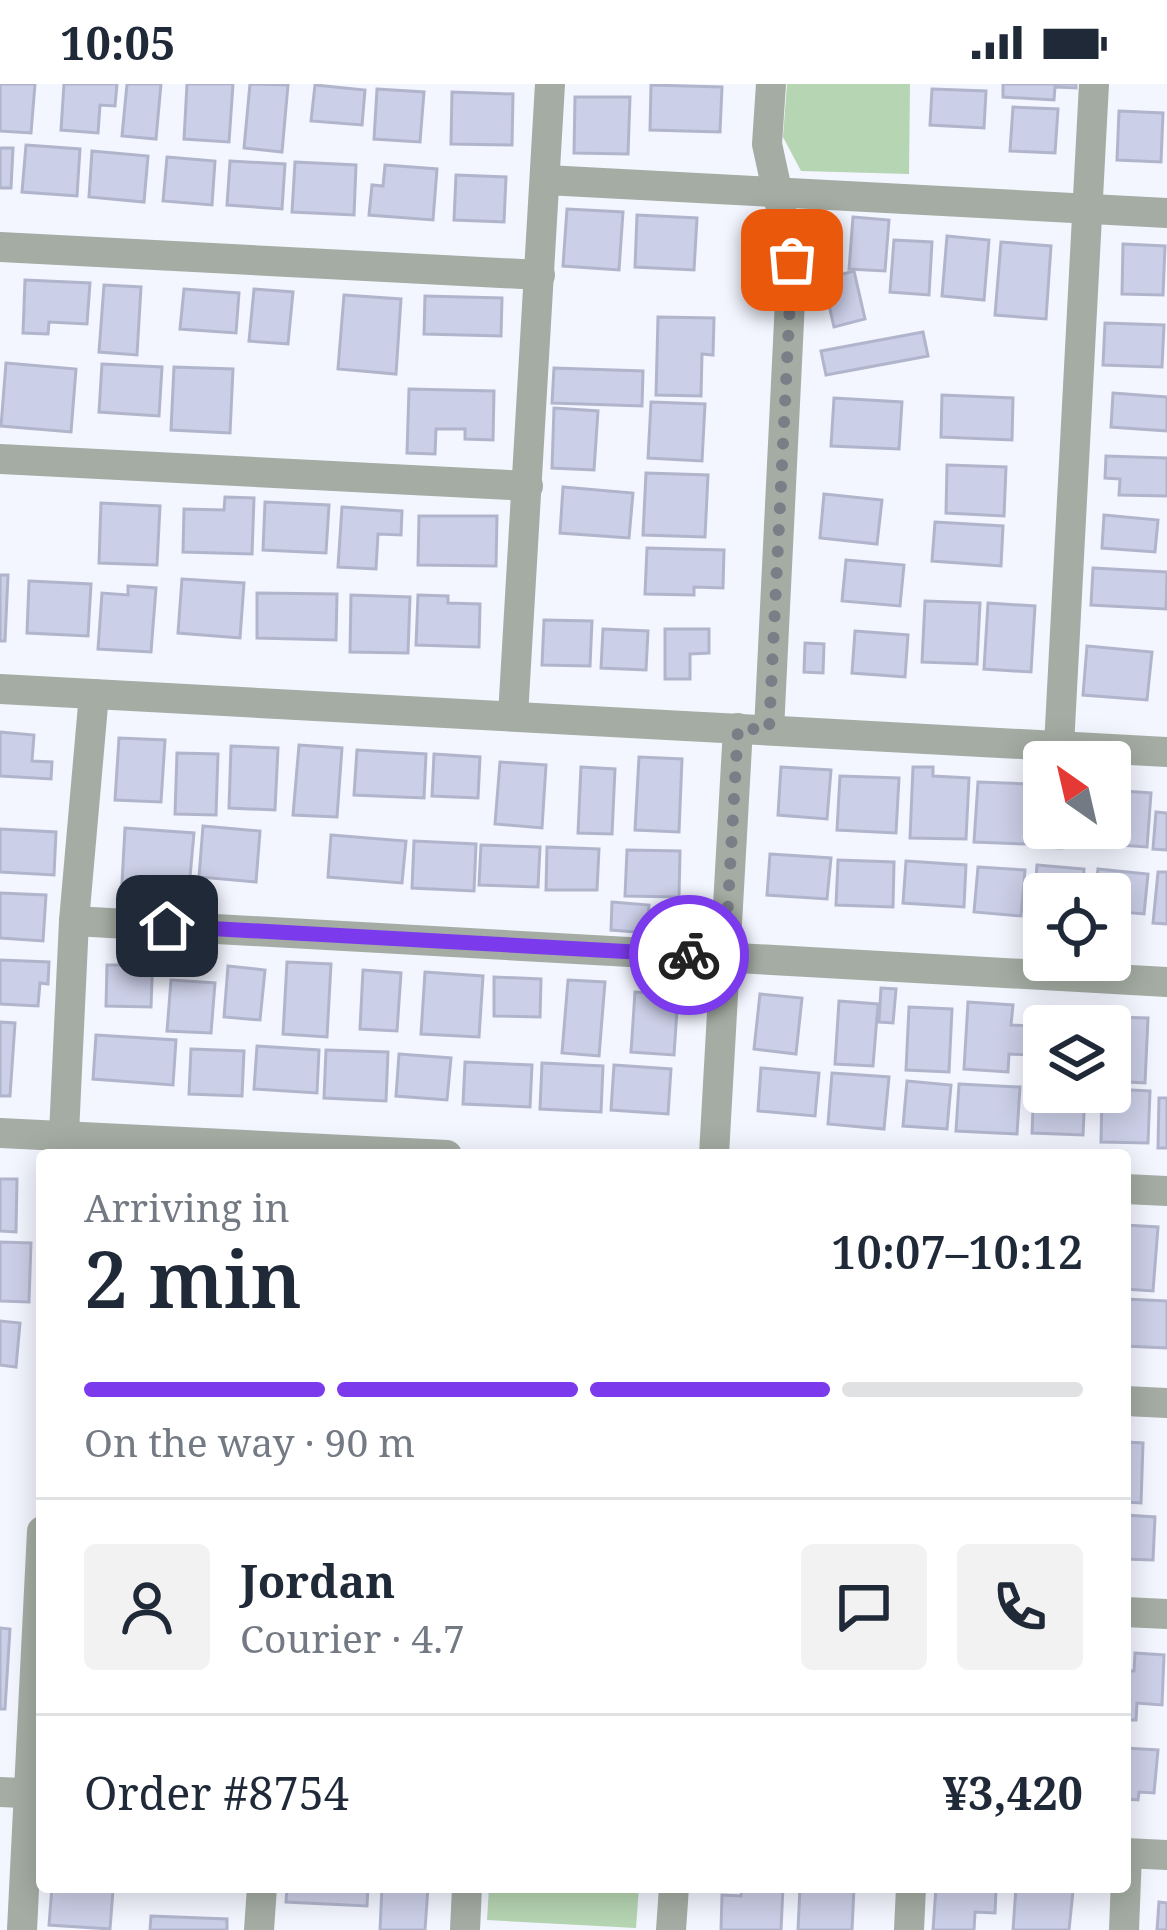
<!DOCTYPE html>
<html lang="en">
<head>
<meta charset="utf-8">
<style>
  :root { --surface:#fff; --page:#f2f2f3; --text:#1f2937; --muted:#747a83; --line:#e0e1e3; --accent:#7c3aed }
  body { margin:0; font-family:"Noto Serif",serif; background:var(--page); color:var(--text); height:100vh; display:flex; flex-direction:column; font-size:45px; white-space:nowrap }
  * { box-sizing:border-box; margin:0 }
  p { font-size:39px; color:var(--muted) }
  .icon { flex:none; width:66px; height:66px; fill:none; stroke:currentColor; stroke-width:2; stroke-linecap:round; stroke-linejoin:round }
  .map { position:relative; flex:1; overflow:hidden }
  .panel { position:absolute; left:36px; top:1065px; width:1095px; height:744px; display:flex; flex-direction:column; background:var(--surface); border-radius:12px; box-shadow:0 6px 30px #0003 }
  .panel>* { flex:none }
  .needle { width:78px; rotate:326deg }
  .controls { position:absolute; left:1023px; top:657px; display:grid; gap:24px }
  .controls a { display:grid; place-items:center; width:108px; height:108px; border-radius:12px; background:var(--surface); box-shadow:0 6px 30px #0003; font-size:60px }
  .pin { position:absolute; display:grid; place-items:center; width:102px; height:102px; color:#fff; margin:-51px; border-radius:24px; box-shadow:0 6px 18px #0006 }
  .courier { position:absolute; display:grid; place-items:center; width:120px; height:120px; margin:-60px; border:9px solid #7c3aed; border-radius:50%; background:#fff; color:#222; box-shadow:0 3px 15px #0007 }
  .head em { font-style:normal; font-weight:600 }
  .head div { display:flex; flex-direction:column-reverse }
  .head { display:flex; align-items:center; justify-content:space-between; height:204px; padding:0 48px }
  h1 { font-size:78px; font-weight:600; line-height:90px }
  .bar { display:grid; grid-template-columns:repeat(4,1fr); gap:18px 12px; align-content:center; height:144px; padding:0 48px }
  .bar i { height:15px; border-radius:9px; background:var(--line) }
  .bar .on { background:var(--accent) }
  .bar p { grid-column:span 4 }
  .line { display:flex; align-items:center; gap:30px; padding:0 48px; border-top:3px solid var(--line) }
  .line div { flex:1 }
  .round { display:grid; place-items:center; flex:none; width:126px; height:126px; border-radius:12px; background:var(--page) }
  .status { display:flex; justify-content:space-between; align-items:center; height:84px; padding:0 60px; background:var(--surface); direction:ltr }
  .status svg { height:33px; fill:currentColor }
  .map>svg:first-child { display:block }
  .green { fill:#b6d5b2 }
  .building { fill:#cbcfe7; stroke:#b1b5cc; stroke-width:3 }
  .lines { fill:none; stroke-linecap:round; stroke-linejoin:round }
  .street { stroke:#a4aca3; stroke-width:30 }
  .done { stroke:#7b7d87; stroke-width:12; stroke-dasharray:0 21.6 }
  .route { stroke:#7c3aed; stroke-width:15 }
</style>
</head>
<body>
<div class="status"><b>10:05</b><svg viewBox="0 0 49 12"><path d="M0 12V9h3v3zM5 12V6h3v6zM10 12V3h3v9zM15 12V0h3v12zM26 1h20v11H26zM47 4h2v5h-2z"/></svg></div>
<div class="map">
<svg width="1167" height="1846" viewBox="0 0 1167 1846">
  <rect width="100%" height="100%" fill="#f3f5ff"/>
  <!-- green -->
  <g class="green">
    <polygon points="787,0 910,0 909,90 801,87 783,53"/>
    <polygon points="489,1803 639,1803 636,1844 487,1836"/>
  </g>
  <!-- building -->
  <g class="building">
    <polygon points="0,0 35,0 31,49 0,47"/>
    <polygon points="64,0 117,0 115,22 100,21 98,49 61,46"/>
    <polygon points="127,0 161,0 156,55 122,52"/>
    <polygon points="187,0 233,0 229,58 184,55"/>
    <polygon points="250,0 288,1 282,68 244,64"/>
    <polygon points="1003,0 1076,0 1076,4 1055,3 1054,16 1003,13"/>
    <polygon points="315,1 365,6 362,41 311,37"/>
    <polygon points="651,1 722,3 720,48 650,46"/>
    <polygon points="377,5 424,8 420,58 374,55"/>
    <polygon points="932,5 986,7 984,44 930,41"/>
    <polygon points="452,8 513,10 512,61 451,60"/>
    <polygon points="575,13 630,13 628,70 574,69"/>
    <polygon points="1013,23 1058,25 1055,69 1010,67"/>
    <polygon points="1119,27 1163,29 1161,78 1117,76"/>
    <polygon points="26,61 80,65 77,112 22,108"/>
    <polygon points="0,64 13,64 11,104 0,104"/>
    <polygon points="92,67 148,72 144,118 89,113"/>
    <polygon points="167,73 215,77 212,121 163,117"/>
    <polygon points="230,77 285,80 282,125 227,121"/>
    <polygon points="295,78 356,81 354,131 292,128"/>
    <polygon points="385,81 437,85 433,136 369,131 372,101 383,102"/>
    <polygon points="456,91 506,93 504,138 454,136"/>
    <polygon points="567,125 623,128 619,186 563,182"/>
    <polygon points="637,131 697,134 694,186 635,183"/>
    <polygon points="853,133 889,136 885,187 849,185"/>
    <polygon points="947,152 989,156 984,216 942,212"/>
    <polygon points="894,156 932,158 929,211 890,208"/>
    <polygon points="1001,158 1051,162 1046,235 995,231"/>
    <polygon points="1123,160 1165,162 1163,211 1122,210"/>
    <polygon points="854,187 865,235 834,243 823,195"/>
    <polygon points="25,196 90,199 87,240 49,238 48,250 23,249"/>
    <polygon points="104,201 141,203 137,271 99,268"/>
    <polygon points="184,205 239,209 236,249 180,245"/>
    <polygon points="254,205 293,208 288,260 249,257"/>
    <polygon points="344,211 401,215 396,290 338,285"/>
    <polygon points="425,212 502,214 501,252 424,250"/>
    <polygon points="658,233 714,234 713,271 702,270 701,312 656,311"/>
    <polygon points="1105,239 1164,241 1162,283 1103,281"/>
    <polygon points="923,248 928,272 826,291 821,267"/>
    <polygon points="6,279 76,285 71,348 1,342"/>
    <polygon points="102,280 162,283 159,332 99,328"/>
    <polygon points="174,283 233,285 230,349 171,346"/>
    <polygon points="554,284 643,287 642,322 552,319"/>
    <polygon points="409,305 494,307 493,356 465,355 465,345 436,345 435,370 407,369"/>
    <polygon points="1113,309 1167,313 1167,347 1111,343"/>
    <polygon points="942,311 1013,314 1012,356 941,353"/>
    <polygon points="834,314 902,318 899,365 831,362"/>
    <polygon points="651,318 705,320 702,377 648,374"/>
    <polygon points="554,324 598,327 594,386 552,384"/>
    <polygon points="1106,372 1167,374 1167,412 1119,411 1120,395 1105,394"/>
    <polygon points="947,381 1006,383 1004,432 946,429"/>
    <polygon points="646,389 708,391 705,453 643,451"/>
    <polygon points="563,403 633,409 629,454 560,449"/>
    <polygon points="824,410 882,416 877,460 820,454"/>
    <polygon points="225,413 254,414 252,470 183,468 184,425 224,426"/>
    <polygon points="265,418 329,421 326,469 263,466"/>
    <polygon points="101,419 160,422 157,481 99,479"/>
    <polygon points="342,423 402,427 401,451 378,450 376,485 338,483"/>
    <polygon points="1104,431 1158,436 1155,468 1102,464"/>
    <polygon points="419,432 497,432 496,482 418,481"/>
    <polygon points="935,438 1003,442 1001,482 932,477"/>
    <polygon points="647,464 724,466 723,504 694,503 694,511 645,510"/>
    <polygon points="846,476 904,481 900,522 842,517"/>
    <polygon points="1093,484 1167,488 1166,525 1091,521"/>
    <polygon points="0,491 8,491 5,557 0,557"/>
    <polygon points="182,495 244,499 240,554 178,549"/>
    <polygon points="29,497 91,500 88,552 27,549"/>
    <polygon points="128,502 156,504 151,568 98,565 102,509 128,511"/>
    <polygon points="257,509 337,510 336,556 257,554"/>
    <polygon points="351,511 410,513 408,569 350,568"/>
    <polygon points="418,511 448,512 448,519 480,520 479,563 416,561"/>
    <polygon points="925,517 980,519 977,580 922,578"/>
    <polygon points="988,519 1035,522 1031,588 984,585"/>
    <polygon points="544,536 592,537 590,582 542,581"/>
    <polygon points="603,545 648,547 646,586 601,584"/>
    <polygon points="665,545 709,545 709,569 690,570 690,595 665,595"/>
    <polygon points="855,547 908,551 905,593 852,589"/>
    <polygon points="805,559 824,560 823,589 804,588"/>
    <polygon points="1087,562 1152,568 1147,616 1083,611"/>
    <polygon points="0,648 34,651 32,677 52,678 51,695 0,692"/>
    <polygon points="119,654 165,656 161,718 115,716"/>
    <polygon points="299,661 342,664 337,733 293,731"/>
    <polygon points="231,662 278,664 275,726 229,724"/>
    <polygon points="357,666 426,670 424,714 354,711"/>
    <polygon points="177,669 218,670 216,731 175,730"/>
    <polygon points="434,670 480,673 478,714 432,712"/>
    <polygon points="639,673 682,675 679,748 635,746"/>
    <polygon points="500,678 546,681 542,744 495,740"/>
    <polygon points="581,683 615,685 612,750 578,749"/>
    <polygon points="781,683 831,686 827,735 778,731"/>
    <polygon points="913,683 933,683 933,692 969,694 966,755 910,754"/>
    <polygon points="840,692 899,694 896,749 837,746"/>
    <polygon points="978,698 1028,700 1025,760 974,758"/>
    <polygon points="1110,706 1151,709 1147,763 1090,759 1092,744 1110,744"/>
    <polygon points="1043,710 1044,744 1082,744 1081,753 1064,751 1062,764 1039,763"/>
    <polygon points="1156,728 1167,729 1167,766 1153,765"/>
    <polygon points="203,742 260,747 256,798 199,793"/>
    <polygon points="125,744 194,749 189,804 122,799"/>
    <polygon points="0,745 56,748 54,791 0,788"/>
    <polygon points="331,751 406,757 402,799 328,793"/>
    <polygon points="414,757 476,760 474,807 412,804"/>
    <polygon points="481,761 540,763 538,803 479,801"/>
    <polygon points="547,763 599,765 597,806 546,806"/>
    <polygon points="627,766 680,767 679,813 625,812"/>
    <polygon points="770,770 831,774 827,815 767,811"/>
    <polygon points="838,776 894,778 893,823 836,821"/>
    <polygon points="906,777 966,781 964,823 903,819"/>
    <polygon points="1037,781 1084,785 1082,810 1044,810 1044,834 1033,833"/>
    <polygon points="978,783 1025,786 1021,832 974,828"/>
    <polygon points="1098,785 1148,790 1144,830 1110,827 1110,810 1095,810"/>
    <polygon points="1158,788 1167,788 1167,840 1153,839"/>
    <polygon points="0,809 46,811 43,857 0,854"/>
    <polygon points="612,818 649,821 647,849 611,846"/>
    <polygon points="120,867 153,867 151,923 106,922 107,881 119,881"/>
    <polygon points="0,876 49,878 48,900 40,899 38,922 0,920"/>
    <polygon points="287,878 331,880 327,953 283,950"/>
    <polygon points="228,882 265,886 260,936 224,933"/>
    <polygon points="363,886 401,889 397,947 360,945"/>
    <polygon points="425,888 483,892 479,953 421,950"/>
    <polygon points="494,893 541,895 540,933 494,932"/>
    <polygon points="171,896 215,899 211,949 167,947"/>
    <polygon points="568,896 605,898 599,972 562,969"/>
    <polygon points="881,904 896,905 893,939 879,938"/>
    <polygon points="635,908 678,911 674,971 631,968"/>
    <polygon points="760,910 802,914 796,970 754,965"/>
    <polygon points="839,917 878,920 873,982 835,980"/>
    <polygon points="968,918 1013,921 1011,941 1030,942 1028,971 1009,970 1008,988 964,985"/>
    <polygon points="909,923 952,925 949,988 906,986"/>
    <polygon points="1034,928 1059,928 1058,942 1044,942 1044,974 1032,974"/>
    <polygon points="1110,933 1148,934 1145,999 1110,997"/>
    <polygon points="0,938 15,939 10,1012 0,1012"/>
    <polygon points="96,951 176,956 173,1001 93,995"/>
    <polygon points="257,962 319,966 317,1009 254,1005"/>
    <polygon points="191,965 244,967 242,1012 189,1010"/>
    <polygon points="326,966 388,968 386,1017 324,1014"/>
    <polygon points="399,970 451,974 447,1016 396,1012"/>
    <polygon points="465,978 532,981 530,1023 463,1020"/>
    <polygon points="542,979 603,982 601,1028 540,1025"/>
    <polygon points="614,981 671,985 668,1030 611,1026"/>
    <polygon points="761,984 819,989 815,1032 758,1027"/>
    <polygon points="832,989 889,993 884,1045 828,1040"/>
    <polygon points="907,997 951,1001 947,1045 903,1042"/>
    <polygon points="959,1000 1020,1003 1017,1050 956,1047"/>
    <polygon points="1034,1002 1044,1003 1044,1008 1085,1008 1083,1051 1032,1049"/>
    <polygon points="1110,1005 1150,1007 1148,1059 1101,1058 1102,1008"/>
    <polygon points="1159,1014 1167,1014 1167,1064 1158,1064"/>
    <polygon points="0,1095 17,1095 16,1148 0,1147"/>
    <polygon points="1125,1141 1158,1143 1153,1207 1125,1205"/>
    <polygon points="0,1158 31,1159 29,1218 0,1217"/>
    <polygon points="1125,1215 1167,1217 1167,1264 1125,1262"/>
    <polygon points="0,1237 20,1239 16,1283 0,1281"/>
    <polygon points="1125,1358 1143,1359 1141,1419 1125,1418"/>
    <polygon points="1125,1431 1155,1433 1153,1476 1125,1475"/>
    <polygon points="0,1544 10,1545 5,1625 0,1625"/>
    <polygon points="1135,1569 1164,1571 1162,1621 1137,1619 1136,1636 1125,1636 1125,1587 1134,1587"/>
    <polygon points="1125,1664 1158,1666 1154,1709 1139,1708 1138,1716 1125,1715"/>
    <polygon points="52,1803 113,1806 110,1845 49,1841"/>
    <polygon points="287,1803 368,1803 367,1822 286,1818"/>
    <polygon points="382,1803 428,1803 425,1846 380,1846"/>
    <polygon points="742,1803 783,1803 781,1846 721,1846 722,1811 741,1812"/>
    <polygon points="800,1803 854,1803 852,1846 798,1846"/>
    <polygon points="936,1803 996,1805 995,1829 975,1828 974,1846 933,1846"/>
    <polygon points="1016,1803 1073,1807 1069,1846 1013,1846"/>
    <polygon points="1159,1818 1167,1819 1167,1846 1157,1846"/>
    <polygon points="151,1832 227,1835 227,1846 150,1846"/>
  </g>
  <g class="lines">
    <!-- street -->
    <g class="street">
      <polyline points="546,96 1167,129"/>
      <polyline points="0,163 540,191"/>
      <polyline points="0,375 528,402"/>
      <polyline points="0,605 1167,668"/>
      <polyline points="513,632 550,0"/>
      <polyline points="769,646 792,176 767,60 771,0"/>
      <polyline points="1059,662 1094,0"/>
      <polyline points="74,837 1167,898"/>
      <polyline points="0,1049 447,1071"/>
      <polyline points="63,1071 74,837 94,610"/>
      <polyline points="714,1071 738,644"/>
      <polyline points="1125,1105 1167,1107"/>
      <polyline points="1125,1317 1167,1319"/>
      <polyline points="1125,1528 1167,1530"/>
      <polyline points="0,1708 42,1710"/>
      <polyline points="1125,1769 1167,1771"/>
      <polyline points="22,1846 42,1447"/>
      <polyline points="259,1846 262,1803"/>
      <polyline points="465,1846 467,1803"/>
      <polyline points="671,1846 674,1803"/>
      <polyline points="909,1846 911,1803"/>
      <polyline points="1124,1846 1127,1769"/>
    </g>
  </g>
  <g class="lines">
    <!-- done -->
    <polyline class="done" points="689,871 725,873 738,644 769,646 792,176"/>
    <!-- route -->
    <polyline class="route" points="167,842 689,871"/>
  </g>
</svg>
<div class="controls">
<a><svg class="needle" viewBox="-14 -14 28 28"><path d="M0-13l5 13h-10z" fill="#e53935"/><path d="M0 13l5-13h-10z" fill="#747a83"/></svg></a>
<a><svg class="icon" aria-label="locate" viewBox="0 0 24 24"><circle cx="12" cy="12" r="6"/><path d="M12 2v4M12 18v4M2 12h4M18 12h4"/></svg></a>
<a><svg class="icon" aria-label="layers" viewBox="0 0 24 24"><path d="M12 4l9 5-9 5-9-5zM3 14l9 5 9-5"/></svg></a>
</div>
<div class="pin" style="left:792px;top:176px;background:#ea580c"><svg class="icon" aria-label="bag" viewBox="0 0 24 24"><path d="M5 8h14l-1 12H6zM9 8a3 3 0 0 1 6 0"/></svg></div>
<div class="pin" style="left:167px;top:842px;background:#1f2937"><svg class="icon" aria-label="home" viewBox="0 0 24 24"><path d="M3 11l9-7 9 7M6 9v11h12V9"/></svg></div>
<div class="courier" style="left:689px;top:871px"><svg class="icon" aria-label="bike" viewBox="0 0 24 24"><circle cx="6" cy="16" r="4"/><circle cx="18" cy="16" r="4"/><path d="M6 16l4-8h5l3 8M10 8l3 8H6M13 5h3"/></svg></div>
<section class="panel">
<div class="head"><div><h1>2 min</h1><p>Arriving in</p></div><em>10:07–10:12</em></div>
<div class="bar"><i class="on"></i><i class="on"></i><i class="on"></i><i></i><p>On the way · 90 m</p></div>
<div class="line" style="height:216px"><a class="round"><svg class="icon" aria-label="person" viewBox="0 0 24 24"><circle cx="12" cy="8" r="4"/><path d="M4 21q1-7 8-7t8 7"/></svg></a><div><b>Jordan</b><p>Courier · 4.7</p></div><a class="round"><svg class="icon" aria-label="chat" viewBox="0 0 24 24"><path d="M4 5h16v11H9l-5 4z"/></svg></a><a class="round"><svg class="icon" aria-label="phone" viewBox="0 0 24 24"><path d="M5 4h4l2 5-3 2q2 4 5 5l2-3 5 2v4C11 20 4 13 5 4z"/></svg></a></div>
<div class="line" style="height:156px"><div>Order #8754</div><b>¥3,420</b></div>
</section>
</div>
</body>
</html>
